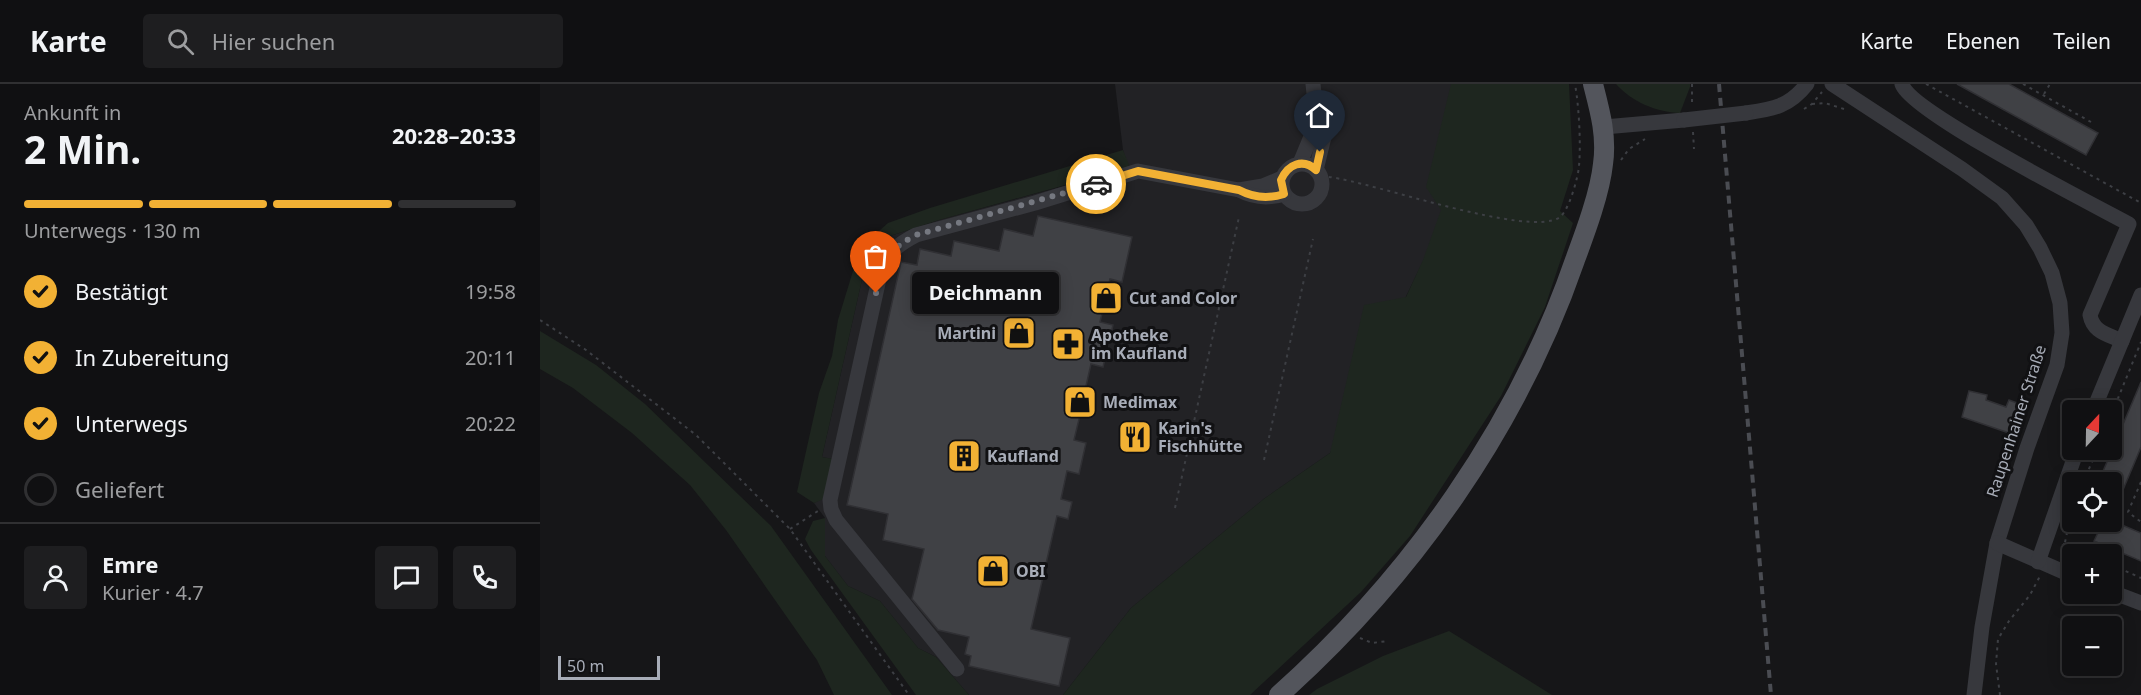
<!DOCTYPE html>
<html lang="de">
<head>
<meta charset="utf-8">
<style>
  :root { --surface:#101012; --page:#1e1e20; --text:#f1f3f6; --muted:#9c9d9f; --line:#303032; --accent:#f2b134 }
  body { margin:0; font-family:"Noto Sans",sans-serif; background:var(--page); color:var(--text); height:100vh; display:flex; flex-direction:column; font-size:22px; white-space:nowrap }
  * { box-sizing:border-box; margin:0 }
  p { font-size:20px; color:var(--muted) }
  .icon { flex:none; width:33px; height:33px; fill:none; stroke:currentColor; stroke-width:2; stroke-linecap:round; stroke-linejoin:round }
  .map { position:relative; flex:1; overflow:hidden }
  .drawer { display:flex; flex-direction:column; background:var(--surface); width:540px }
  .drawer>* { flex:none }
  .needle { width:39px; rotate:22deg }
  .controls { position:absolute; left:1522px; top:316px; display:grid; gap:12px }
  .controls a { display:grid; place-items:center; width:60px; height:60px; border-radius:6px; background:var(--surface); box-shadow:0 3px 15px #0003,0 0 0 2px var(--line); font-size:30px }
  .scale { position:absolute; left:18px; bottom:15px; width:102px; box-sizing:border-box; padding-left:6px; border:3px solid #a8adb8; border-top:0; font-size:16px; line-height:21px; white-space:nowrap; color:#a8adb8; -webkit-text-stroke:4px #111113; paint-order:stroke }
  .pin { position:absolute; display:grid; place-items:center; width:51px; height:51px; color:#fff; margin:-62px -26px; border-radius:50% 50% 50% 0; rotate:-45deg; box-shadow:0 0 6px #0007 }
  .pin .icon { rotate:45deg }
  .courier { position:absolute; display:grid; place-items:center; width:60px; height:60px; margin:-30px; border:4px solid #f2b134; border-radius:50%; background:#fff; color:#222; box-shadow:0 2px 8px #0007 }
  .bubble { position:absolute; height:42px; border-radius:6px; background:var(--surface); box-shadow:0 3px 15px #0003,0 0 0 2px var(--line); font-size:20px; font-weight:700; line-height:42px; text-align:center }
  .headline em { font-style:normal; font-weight:700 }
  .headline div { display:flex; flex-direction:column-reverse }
  .headline { display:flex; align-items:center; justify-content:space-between; height:102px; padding:0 24px }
  h1 { font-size:39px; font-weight:700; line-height:45px }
  .bar { display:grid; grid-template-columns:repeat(4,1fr); gap:9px 6px; align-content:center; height:72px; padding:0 24px }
  .bar i { height:8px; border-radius:4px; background:var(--line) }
  .bar .active { background:var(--accent) }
  .bar p { grid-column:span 4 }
  .line { display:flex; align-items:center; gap:15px; padding:0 24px; border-top:2px solid var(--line) }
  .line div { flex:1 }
  .round { display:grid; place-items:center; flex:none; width:63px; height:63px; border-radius:6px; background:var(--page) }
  ol { padding:0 24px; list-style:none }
  li { display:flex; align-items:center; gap:18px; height:66px }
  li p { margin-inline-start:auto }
  li .icon { padding:6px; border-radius:50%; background:var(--accent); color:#111; stroke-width:4 }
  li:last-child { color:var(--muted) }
  li i { width:33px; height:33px; border:3px solid var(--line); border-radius:50% }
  header { display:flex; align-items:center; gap:36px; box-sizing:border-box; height:84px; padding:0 30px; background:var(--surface); border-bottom:2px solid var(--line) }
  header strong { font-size:28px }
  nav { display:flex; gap:33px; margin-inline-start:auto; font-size:21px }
  .search { width:420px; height:54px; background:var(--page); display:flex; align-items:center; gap:15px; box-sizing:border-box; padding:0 21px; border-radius:6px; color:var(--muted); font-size:22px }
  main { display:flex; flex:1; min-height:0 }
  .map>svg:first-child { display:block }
  .built { fill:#222225 }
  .green { fill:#1e261f }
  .building { fill:#404145; stroke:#303034; stroke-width:1.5 }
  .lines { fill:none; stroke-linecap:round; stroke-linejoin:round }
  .path { stroke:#3d3f44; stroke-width:2; stroke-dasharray:3 4.5; stroke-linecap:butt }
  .minor { stroke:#37383d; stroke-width:15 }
  .major { stroke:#53555c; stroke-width:20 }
  .rail { stroke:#4a4c52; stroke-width:4; stroke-dasharray:8 6; stroke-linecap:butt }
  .minor-bridge { stroke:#37383d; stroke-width:15 }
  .done { stroke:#757880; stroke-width:6; stroke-dasharray:0 10.8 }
  .route { stroke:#f2b134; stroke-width:8 }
  .labels { text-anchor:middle; stroke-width:6; stroke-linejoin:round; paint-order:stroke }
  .poi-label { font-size:16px; font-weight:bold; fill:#a8adb8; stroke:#111113; text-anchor:start }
  .street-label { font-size:16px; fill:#a8adb8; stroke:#111113 }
</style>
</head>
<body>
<header>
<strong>Karte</strong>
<div class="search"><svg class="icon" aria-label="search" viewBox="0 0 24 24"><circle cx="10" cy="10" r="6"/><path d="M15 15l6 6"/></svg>Hier suchen</div>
<nav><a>Karte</a><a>Ebenen</a><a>Teilen</a></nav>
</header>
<main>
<section class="drawer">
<div class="headline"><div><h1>2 Min.</h1><p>Ankunft in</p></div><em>20:28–20:33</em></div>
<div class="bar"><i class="active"></i><i class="active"></i><i class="active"></i><i></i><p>Unterwegs · 130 m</p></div>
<ol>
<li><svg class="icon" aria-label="check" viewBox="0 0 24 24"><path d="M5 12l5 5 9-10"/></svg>Bestätigt<p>19:58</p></li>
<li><svg class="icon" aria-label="check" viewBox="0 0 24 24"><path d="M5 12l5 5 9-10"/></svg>In Zubereitung<p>20:11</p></li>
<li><svg class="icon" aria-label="check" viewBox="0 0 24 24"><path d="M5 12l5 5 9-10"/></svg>Unterwegs<p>20:22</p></li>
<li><i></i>Geliefert</li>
</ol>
<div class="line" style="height:108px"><a class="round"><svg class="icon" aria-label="person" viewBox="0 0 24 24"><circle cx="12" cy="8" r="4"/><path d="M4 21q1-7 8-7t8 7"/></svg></a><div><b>Emre</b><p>Kurier · 4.7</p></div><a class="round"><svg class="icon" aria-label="chat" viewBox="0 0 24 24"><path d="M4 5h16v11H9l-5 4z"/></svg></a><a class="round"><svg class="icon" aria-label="phone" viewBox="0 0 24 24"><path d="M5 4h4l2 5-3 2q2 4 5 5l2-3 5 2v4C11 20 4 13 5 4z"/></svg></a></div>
</section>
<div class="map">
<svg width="1601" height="611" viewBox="0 0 1601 611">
  <rect width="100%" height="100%" fill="#161618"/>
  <!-- built -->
  <polygon class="built" points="575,0 969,0 790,369 725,414 591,524 523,611 429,611 396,573 378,564 340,517 308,502 285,472 285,434 274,419 284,414 292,375 282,373 323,191 334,193 341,167 350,152 399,136 589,84 583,66"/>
  <!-- green -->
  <g class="green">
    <polygon points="911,0 1029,0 1033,86 1020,127 1033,139 1005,223 961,312 870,452 821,508 710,611 523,611 591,524 725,414 790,369 824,221 866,213 883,176 901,126 886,103"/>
    <path d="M1076 0H1150V3L1140 29C1116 28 1092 18 1076 0Z"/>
    <polygon points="583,66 590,83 399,136 350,152 341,167 334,193 323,191 282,373 293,375 284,415 274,419 257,408 279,309 292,272 298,236 313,187 330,155 348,139 390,124"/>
    <polygon points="0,247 56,281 105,320 231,442 352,611 294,611 277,576 186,446 150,401 92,349 33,304 0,285"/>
    <polygon points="285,434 285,472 308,502 340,517 378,564 396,573 429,611 376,611 271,466 265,455 273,437"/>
    <polygon points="909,547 1012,611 769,611 777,605 843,572"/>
  </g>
  <!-- building -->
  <g class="building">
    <polygon points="1417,0 1469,0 1558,49 1546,71"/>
    <polygon points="498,132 592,153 582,198 570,195 560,238 573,241 563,283 551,280 544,311 550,312 547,328 541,327 534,356 546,359 539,390 527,387 521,415 532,418 528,435 517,432 491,545 530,554 519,602 429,582 431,572 425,570 429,553 398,546 372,515 384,465 343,456 348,430 307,421 361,178 377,181 380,165 411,172 414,157 459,167 464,145 493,152"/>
    <polygon points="1601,298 1601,363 1572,432 1572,399 1558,399"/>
    <polygon points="1429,307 1447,311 1446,316 1466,323 1469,316 1485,322 1475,351 1422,333"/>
    <polygon points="588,344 604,348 601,362 585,359"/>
    <polygon points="1563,438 1575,438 1601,449 1601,477 1554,457"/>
  </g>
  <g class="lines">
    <!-- path -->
    <g class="path">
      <polyline points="1152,0 1152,21"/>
      <polyline points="1386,0 1601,119"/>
      <polyline points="1483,0 1551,38"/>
      <polyline points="1504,10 1510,0"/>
      <polyline points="1272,20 1285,19 1304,25"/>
      <polyline points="1264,25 1272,20 1282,8"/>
      <polyline points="1153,48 1154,65"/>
      <polyline points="1081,76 1089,65 1105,55"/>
      <path d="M789 93C833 98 990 155 1020 133 1029 126 1038 94 1039 82 1041 59 1039 23 1035 0"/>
      <polyline points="0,236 46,266 156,351 250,445 369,611"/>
      <polyline points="1572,329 1601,258"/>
      <polyline points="724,376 773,155"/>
      <polyline points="1601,398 1588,428 1601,438"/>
      <polyline points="1543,399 1557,366"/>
      <polyline points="635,424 699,133"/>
      <polyline points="250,445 278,427"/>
      <polyline points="1523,460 1548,471"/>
      <polyline points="1522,473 1531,429"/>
      <polyline points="1572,481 1601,494"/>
      <polyline points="820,554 832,559 848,557"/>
      <polyline points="1460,611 1456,580 1458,555 1469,537 1490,511 1500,492"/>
    </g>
    <!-- minor -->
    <g class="minor">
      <polyline points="773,0 777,38 782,46 784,53 776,86"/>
      <polyline points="1292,0 1422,85 1462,114 1486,141 1500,164 1512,189 1520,219 1522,249 1517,281 1487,364 1457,459 1442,543 1434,611"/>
      <path d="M1362 0C1369 27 1554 121 1589 140L1550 231C1553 248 1567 250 1582 257"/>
      <path d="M1206 29C1233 25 1249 23 1267 0"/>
      <polyline points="1064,43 1144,36"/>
      <polyline points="760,79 777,38"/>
      <circle cx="762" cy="100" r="20"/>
      <polyline points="699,106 723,102 742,94"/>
      <polyline points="1553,327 1601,211"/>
      <polyline points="1457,459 1533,492"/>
      <polyline points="1498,478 1537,366"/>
      <polyline points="1572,508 1601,519"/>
      <path d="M417 585 296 436 291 425 290 416 341 186C351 166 357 161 376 151L495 119 598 87 699 106C714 114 728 115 744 110"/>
    </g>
    <!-- major -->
    <path class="major" d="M739 611C871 493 977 344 1035 176 1045 149 1060 109 1063 80 1067 52 1060 27 1053 0"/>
    <!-- rail -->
    <polyline class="rail" points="1179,0 1231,611"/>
    <!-- minor-bridge -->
    <polyline class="minor-bridge" points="1144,36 1206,29"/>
  </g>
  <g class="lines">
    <!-- done -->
    <path class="done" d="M336 209C343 176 346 167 376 151L556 100"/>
    <!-- route -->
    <path class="route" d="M556 100 598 87 699 106C714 114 728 115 744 110L741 96C748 80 763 74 776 86L780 68"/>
  </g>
  <!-- icons -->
  <defs>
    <g id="shop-square" transform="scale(1.725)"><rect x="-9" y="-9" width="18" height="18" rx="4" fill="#f2b134" stroke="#111113"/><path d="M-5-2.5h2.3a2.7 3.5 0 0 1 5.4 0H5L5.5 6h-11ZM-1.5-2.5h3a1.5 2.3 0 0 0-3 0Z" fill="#111"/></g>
    <g id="pharmacy-square" transform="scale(1.725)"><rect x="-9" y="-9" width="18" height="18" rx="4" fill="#f2b134" stroke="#111113"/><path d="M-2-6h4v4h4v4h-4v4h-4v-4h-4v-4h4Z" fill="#111"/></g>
    <g id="restaurant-square" transform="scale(1.725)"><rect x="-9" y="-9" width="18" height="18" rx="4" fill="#f2b134" stroke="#111113"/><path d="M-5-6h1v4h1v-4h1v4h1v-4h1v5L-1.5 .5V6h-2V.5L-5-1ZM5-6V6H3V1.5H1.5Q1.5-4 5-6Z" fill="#111"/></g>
    <g id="building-square" transform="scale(1.725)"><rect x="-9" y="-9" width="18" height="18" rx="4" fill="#f2b134" stroke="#111113"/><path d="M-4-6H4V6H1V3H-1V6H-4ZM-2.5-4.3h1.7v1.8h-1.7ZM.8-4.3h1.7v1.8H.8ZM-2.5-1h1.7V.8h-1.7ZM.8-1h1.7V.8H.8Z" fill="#111"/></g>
  </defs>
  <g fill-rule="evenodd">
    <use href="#shop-square" x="566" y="214"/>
    <use href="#shop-square" x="479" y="249"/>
    <use href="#pharmacy-square" x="528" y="260"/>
    <use href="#shop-square" x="540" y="318"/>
    <use href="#restaurant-square" x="595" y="353"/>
    <use href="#building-square" x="424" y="372"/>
    <use href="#shop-square" x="453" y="487"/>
  </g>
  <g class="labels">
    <!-- poi labels -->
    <g class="poi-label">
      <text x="589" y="220">Cut and Color</text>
      <text x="456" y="255" text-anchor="end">Martini</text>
      <text x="551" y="257">Apotheke<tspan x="551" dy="18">im Kaufland</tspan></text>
      <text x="563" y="324">Medimax</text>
      <text x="618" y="350">Karin's<tspan x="618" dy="18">Fischhütte</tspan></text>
      <text x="447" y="378">Kaufland</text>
      <text x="476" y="493">OBI</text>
    </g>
    <!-- street labels -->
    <g class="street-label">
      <text transform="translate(1476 337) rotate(-72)" y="6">Raupenhainer Straße</text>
    </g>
  </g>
</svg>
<div class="controls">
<a><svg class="needle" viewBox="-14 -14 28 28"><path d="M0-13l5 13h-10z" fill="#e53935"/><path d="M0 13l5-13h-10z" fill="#9c9d9f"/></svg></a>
<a><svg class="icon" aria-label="locate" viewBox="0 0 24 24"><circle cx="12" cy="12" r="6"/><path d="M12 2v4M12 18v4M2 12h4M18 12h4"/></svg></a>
<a>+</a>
<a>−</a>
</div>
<div class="scale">50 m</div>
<div class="pin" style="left:336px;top:209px;background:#ea580c"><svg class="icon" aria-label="bag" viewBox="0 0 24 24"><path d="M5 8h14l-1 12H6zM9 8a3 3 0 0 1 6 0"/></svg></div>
<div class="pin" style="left:780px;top:68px;background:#1f2937"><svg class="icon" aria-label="home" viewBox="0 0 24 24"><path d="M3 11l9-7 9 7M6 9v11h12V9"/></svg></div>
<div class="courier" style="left:556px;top:100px"><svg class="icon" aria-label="car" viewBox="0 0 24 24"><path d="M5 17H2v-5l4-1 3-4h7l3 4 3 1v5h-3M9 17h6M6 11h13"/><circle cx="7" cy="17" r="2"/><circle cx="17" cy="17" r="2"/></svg></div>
<div class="bubble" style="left:372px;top:188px;width:147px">Deichmann</div>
</div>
</main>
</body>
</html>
